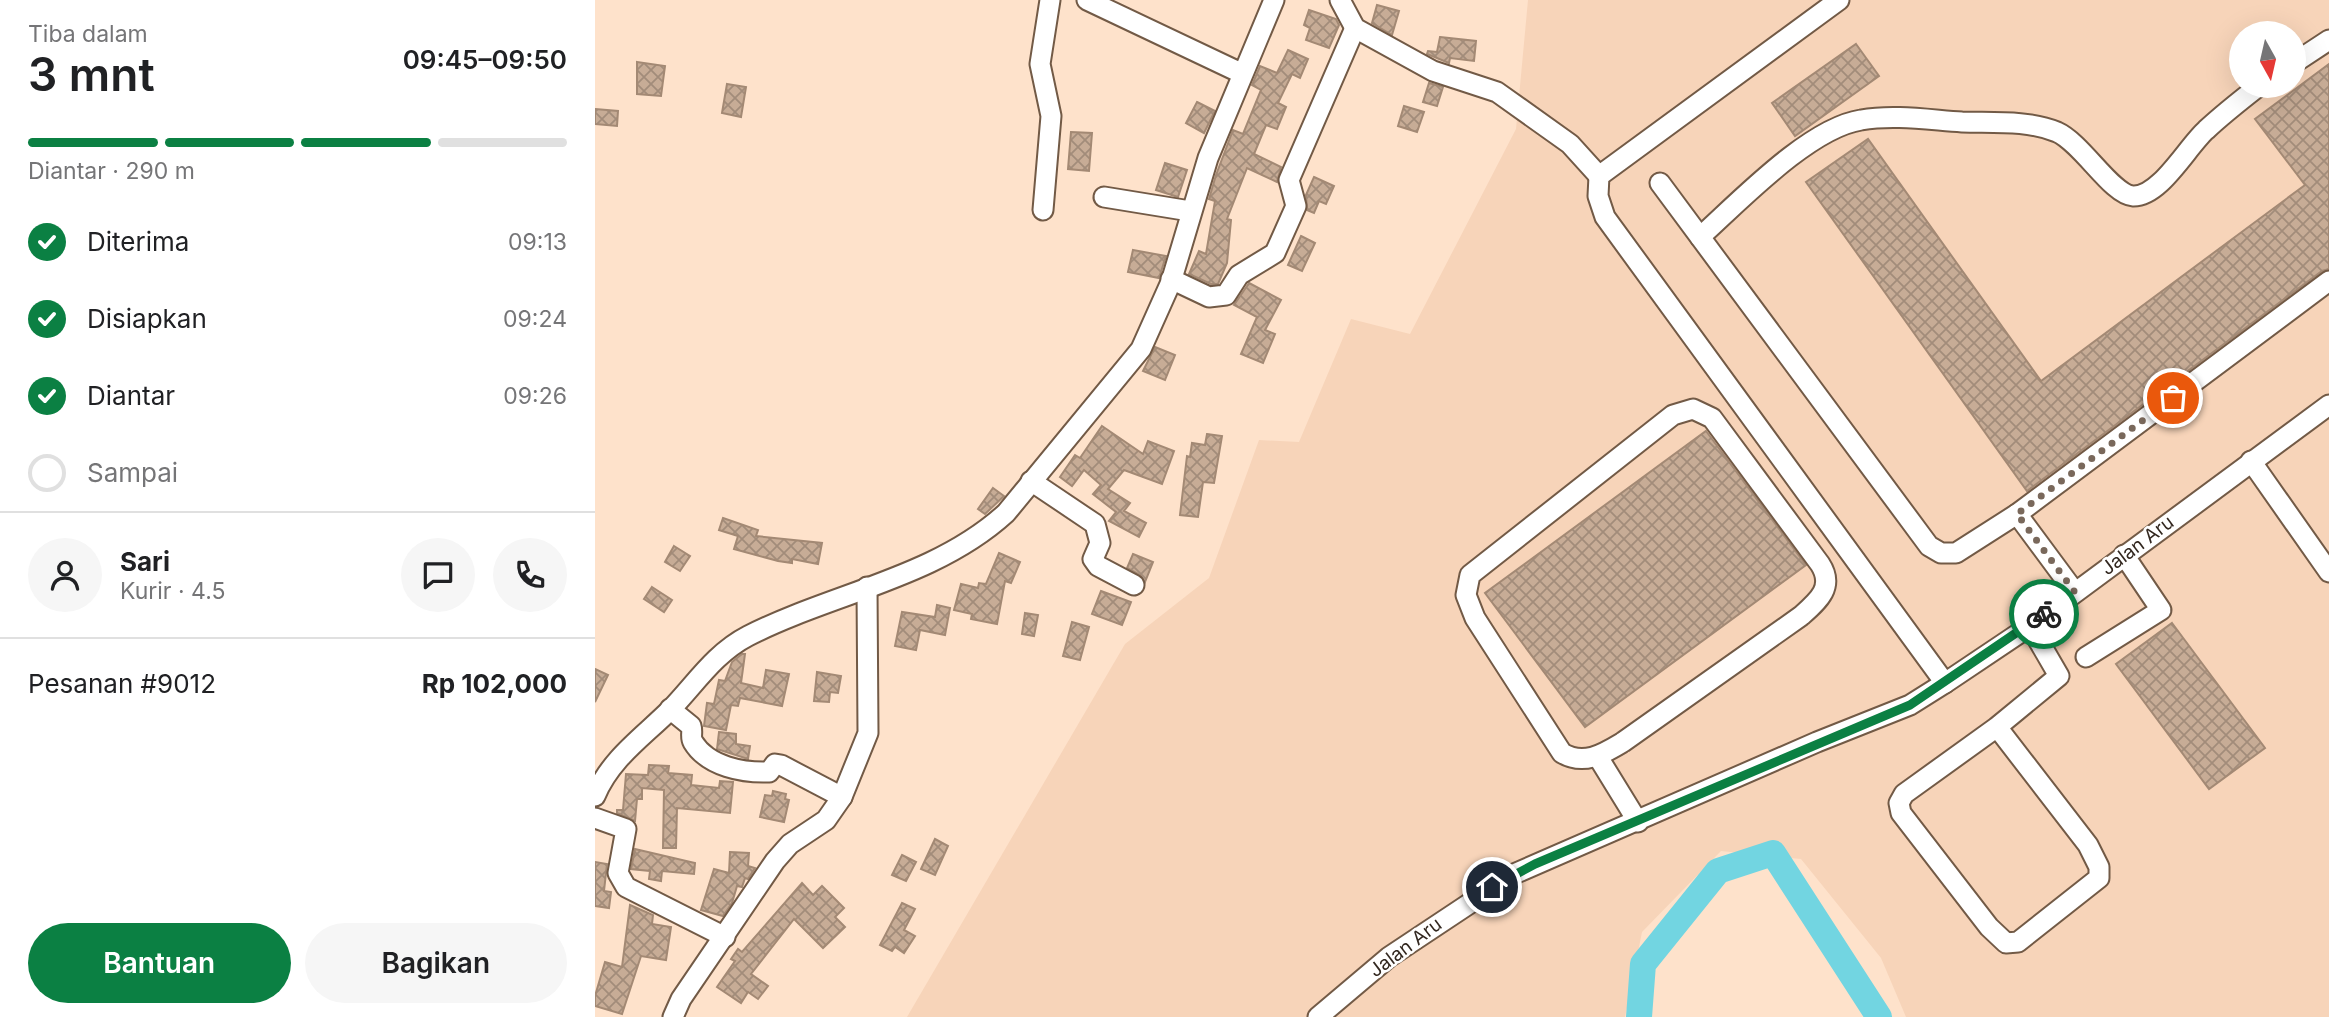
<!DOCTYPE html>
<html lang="id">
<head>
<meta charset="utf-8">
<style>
  :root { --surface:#fff; --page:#f6f6f6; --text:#202124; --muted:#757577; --line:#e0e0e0; --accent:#0b8043 }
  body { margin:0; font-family:Inter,sans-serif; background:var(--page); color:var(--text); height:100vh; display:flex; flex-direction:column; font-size:26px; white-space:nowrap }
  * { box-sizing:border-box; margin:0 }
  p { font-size:23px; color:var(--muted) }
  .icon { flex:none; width:38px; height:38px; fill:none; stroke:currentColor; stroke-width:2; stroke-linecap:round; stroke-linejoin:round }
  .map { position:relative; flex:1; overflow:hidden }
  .panel { display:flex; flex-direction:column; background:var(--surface); width:595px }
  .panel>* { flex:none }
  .needle { width:46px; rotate:172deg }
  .fabs { position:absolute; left:1634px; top:21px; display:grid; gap:14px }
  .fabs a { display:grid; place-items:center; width:77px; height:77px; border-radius:50%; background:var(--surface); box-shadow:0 7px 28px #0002; font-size:35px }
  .pin { position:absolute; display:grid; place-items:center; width:60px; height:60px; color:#fff; margin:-30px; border:4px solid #fff; border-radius:50%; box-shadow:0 2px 7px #0007 }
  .courier { position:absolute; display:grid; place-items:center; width:70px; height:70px; margin:-35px; border:5px solid #0b8043; border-radius:50%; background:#fff; color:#222; box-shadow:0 2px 9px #0007 }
  .headline em { font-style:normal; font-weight:600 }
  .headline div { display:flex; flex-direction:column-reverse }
  .headline { display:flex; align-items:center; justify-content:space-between; height:119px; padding:0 28px }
  h1 { font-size:46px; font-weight:600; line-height:52px }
  .bar { display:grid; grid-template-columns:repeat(4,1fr); gap:10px 7px; align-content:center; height:84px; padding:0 28px }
  .bar i { height:9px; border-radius:5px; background:var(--line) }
  .bar .current { background:var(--accent) }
  .bar p { grid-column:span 4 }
  .line { display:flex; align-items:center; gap:18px; padding:0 28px; border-top:2px solid var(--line) }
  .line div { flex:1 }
  .round { display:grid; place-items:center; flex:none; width:74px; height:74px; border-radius:37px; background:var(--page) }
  ol { padding:0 28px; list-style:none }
  li { display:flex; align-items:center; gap:21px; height:77px }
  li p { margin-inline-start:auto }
  li .icon { padding:7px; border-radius:50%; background:var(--accent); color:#fff; stroke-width:4 }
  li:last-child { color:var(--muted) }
  li i { width:38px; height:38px; border:4px solid var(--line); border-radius:50% }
  .button { display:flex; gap:14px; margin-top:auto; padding:14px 28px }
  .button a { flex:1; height:80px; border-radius:42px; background:var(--accent); color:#fff; font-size:28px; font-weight:600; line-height:80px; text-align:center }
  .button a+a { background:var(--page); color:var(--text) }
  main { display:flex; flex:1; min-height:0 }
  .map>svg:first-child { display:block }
  .built { fill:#f7d4b9; fill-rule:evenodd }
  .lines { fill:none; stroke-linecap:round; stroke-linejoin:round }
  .river { stroke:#72d5e1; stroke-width:26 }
  .building { fill:url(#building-cross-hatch); stroke:#a38974; stroke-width:2 }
  .minor-casing { stroke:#725a46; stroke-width:23 }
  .minor { stroke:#fff; stroke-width:19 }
  .done { stroke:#79685b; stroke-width:7; stroke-dasharray:0 12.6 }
  .route { stroke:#0b8043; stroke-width:9 }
  .labels { text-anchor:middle; stroke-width:5; stroke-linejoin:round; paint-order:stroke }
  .street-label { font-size:19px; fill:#32271f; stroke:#fff }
</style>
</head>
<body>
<main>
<section class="panel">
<div class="headline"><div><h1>3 mnt</h1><p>Tiba dalam</p></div><em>09:45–09:50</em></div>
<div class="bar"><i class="current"></i><i class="current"></i><i class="current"></i><i></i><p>Diantar · 290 m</p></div>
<ol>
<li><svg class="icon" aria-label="check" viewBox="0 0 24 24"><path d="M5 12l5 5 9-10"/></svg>Diterima<p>09:13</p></li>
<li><svg class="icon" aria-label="check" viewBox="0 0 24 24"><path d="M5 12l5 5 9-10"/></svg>Disiapkan<p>09:24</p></li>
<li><svg class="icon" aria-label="check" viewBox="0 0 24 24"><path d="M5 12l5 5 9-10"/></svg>Diantar<p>09:26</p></li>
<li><i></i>Sampai</li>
</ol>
<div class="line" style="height:126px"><a class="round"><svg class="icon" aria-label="person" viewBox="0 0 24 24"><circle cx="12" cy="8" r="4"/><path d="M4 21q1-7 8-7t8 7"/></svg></a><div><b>Sari</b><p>Kurir · 4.5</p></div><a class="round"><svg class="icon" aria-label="chat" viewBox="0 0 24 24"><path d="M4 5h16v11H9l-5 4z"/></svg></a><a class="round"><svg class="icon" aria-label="phone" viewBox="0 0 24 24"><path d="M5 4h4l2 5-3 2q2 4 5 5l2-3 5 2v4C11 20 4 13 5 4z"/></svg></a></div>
<div class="line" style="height:91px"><div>Pesanan #9012</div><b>Rp 102,000</b></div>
<div class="button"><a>Bantuan</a><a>Bagikan</a></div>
</section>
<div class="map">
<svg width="1734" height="1017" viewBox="0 0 1734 1017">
  <defs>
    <pattern id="building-cross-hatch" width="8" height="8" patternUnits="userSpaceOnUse" patternTransform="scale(1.75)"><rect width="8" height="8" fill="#c7ac96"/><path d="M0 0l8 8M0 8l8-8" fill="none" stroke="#a28c7a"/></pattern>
  </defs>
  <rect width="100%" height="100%" fill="#fee2cb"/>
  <!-- built -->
  <path class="built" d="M933 0H1734V1017H1311L1286 958 1206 859 1126 851 1047 932 1030 1017H312L530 644 614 578 664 440 704 442 756 319 815 334 921 129ZM1647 33H1699V86H1647Z"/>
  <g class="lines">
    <!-- river -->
    <polyline class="river" points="1044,1017 1048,964 1123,871 1178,853 1284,1017"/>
  </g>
  <!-- building -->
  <g class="building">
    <polygon points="782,5 804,11 797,35 777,23"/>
    <polygon points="714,10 741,19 744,25 734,48 711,40 715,28 709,25"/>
    <polygon points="845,37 881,41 879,61 855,58 854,63 832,54 833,51 842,52"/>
    <polygon points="1261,44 1284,76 1200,136 1177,103"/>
    <polygon points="693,50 713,59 705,78 697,74 683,103 691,107 682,129 671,125 659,154 686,167 682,182 652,168 632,219 636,220 632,263 623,284 616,284 594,274 604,251 611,254 620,201 614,199 621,175 638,130 648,134 666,90 657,85 665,66 682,73"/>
    <polygon points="42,62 70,66 66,96 42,94"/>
    <polygon points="1734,64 1734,269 1727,271 1432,491 1211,182 1273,139 1446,381 1710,185 1660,119"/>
    <polygon points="834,83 848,87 842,106 828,102"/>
    <polygon points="132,84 151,87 146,117 127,113"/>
    <polygon points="602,102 620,111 609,133 591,123"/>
    <polygon points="809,106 829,112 822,132 803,126"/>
    <polygon points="0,109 23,111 22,126 0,124"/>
    <polygon points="476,132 497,133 494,171 473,169"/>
    <polygon points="570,163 592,170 583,197 561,190"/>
    <polygon points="719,177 739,186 731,204 724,201 719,213 712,210 711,195"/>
    <polygon points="706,236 720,243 707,271 693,265"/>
    <polygon points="538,250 571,256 564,278 533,272"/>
    <polygon points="654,283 686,300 670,330 680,334 668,363 646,354 662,317 639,305"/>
    <polygon points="560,347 580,355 570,380 548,371"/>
    <polygon points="507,426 548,454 553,441 579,451 567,484 529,470 513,489 535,503 529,511 551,523 544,537 514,521 521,512 498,494 506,485 489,470 477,486 465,477 480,455 485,458"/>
    <polygon points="1111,431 1211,565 990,727 890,593"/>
    <polygon points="612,434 627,436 619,483 608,482 603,517 585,515 592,456 595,457 597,443 610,445"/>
    <polygon points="398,488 409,496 390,514 383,509"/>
    <polygon points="128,518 163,530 161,536 227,543 223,564 197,559 197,563 183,561 139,549 143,536 124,530"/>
    <polygon points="79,546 95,556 85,571 70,562"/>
    <polygon points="404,553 425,562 416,583 410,581 402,624 376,619 377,614 359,610 366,584 383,588 384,583 391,584"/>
    <polygon points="538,554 558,562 550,582 545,575 532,568"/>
    <polygon points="57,587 77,600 69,612 49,599"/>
    <polygon points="506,591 536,602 527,625 497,614"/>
    <polygon points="342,605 355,608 350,635 325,630 321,650 300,646 307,612 340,617"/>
    <polygon points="430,613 443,615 439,636 427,634"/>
    <polygon points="477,622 494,627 485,660 468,656"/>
    <polygon points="1577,623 1670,748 1614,789 1521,664"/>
    <polygon points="147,654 150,654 146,683 168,688 171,670 194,674 187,706 145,698 143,706 136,705 131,730 109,726 112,703 119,704 124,680 130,681 137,662"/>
    <polygon points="0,669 13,675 0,702"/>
    <polygon points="222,672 246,676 243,693 235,692 234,702 219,701"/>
    <polygon points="124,732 141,734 141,744 155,746 153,759 122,749"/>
    <polygon points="54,765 74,766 73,773 97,775 96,785 124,788 125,781 138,782 135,813 82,808 81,848 68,848 69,790 47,788 47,799 42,799 40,821 22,813 22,810 28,810 31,774 53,775"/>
    <polygon points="178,791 191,794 190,799 194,800 189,822 165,817 170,795 177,796"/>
    <polygon points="340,839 353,846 340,875 326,869"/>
    <polygon points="40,849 100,863 99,874 67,871 66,881 54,879 55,871 36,869"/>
    <polygon points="135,852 154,853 153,866 160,868 153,879 150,878 147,887 142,886 137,903 128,916 106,910 119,869 134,873"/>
    <polygon points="307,855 321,862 311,881 297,875"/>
    <polygon points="0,862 12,864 9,891 16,892 14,908 0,906"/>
    <polygon points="207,883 218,895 227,886 249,908 240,917 250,927 228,948 199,919 156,974 173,986 163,999 153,992 146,1003 122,987 140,961 136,959 143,949 147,952"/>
    <polygon points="307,903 320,909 309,930 320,936 309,953 300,947 297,951 285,945"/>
    <polygon points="35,905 58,915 57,924 76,927 71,960 46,956 27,1014 0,1006 0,996 10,962 27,967"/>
  </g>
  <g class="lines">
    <!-- minor casing -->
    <g class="minor-casing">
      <g id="minor">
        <polyline points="492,0 646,73"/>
        <polyline points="745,0 760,28 838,71 902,92 975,144 1004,176"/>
        <polyline points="1244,0 1004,176 1003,196 1010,217 1350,683"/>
        <polyline points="1699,63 1734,40"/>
        <polyline points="1065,183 1334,546 1346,553 1361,553 1422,514 1734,281"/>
        <polyline points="509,197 595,211"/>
        <polyline points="448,210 456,116 445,64 455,0"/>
        <path d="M1105 237C1144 202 1214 128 1266 120 1299 114 1335 120 1367 122 1397 123 1433 120 1462 132 1487 143 1517 195 1538 196 1565 197 1592 147 1611 130 1627 115 1646 100 1664 86"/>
        <polyline points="576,279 614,297 631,295 644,275 680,253 701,206 694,180 760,28"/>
        <path d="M1098 409 1117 418 1225 564C1240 587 1223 601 1206 616L1028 742C1008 754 989 766 967 753L880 618 871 595 875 575 1078 415Z"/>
        <polyline points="1656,461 1734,572"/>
        <polyline points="436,481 500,524 505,543 498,559 503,566 539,585"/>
        <polyline points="1422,514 1479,591"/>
        <polyline points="1491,657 1566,610 1529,555"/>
        <path d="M75 709 96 726C98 732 95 737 98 742 113 767 149 773 174 772L180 764 186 765 247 797"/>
        <polyline points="1402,727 1309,794 1304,803 1306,813 1394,927 1411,943 1423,942 1504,878 1504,867 1493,845 1402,727 1464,676 1435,626"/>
        <polyline points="1003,757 1043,822"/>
        <path d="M0 796C16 758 48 737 76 709 101 683 120 653 153 636 237 593 340 578 411 513L546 349 576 282 613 158 679 0"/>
        <polyline points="0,818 31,829 23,873 31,887 130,937"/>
        <polyline points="78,1017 86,999 180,861 195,844 231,820 247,797 273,733 272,587"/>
        <polyline points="723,1017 794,957 919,874 1222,742 1315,705 1350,683 1435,626 1734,405"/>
      </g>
    </g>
    <!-- minor -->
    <use href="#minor" class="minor"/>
  </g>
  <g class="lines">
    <!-- done -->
    <polyline class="done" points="1449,614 1479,591 1422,514 1578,398"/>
    <!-- route -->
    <polyline class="route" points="897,887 940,864 1315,705 1449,614"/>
  </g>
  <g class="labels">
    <!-- street labels -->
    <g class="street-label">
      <text transform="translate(1542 545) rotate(-37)" y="7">Jalan Aru</text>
      <text transform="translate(810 947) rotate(-37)" y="7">Jalan Aru</text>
    </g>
  </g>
</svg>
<div class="fabs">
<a><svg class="needle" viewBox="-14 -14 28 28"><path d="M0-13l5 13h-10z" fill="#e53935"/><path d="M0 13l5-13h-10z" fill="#757577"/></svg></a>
</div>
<div class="pin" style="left:1578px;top:398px;background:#ea580c"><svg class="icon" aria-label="bag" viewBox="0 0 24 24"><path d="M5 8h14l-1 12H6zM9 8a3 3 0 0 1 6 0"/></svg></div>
<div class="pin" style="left:897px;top:887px;background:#1f2937"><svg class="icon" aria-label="home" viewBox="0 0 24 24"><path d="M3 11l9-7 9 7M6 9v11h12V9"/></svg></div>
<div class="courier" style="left:1449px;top:614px"><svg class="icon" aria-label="bike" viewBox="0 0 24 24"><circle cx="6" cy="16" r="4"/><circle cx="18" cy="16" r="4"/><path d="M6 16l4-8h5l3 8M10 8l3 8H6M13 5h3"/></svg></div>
</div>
</main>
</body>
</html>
